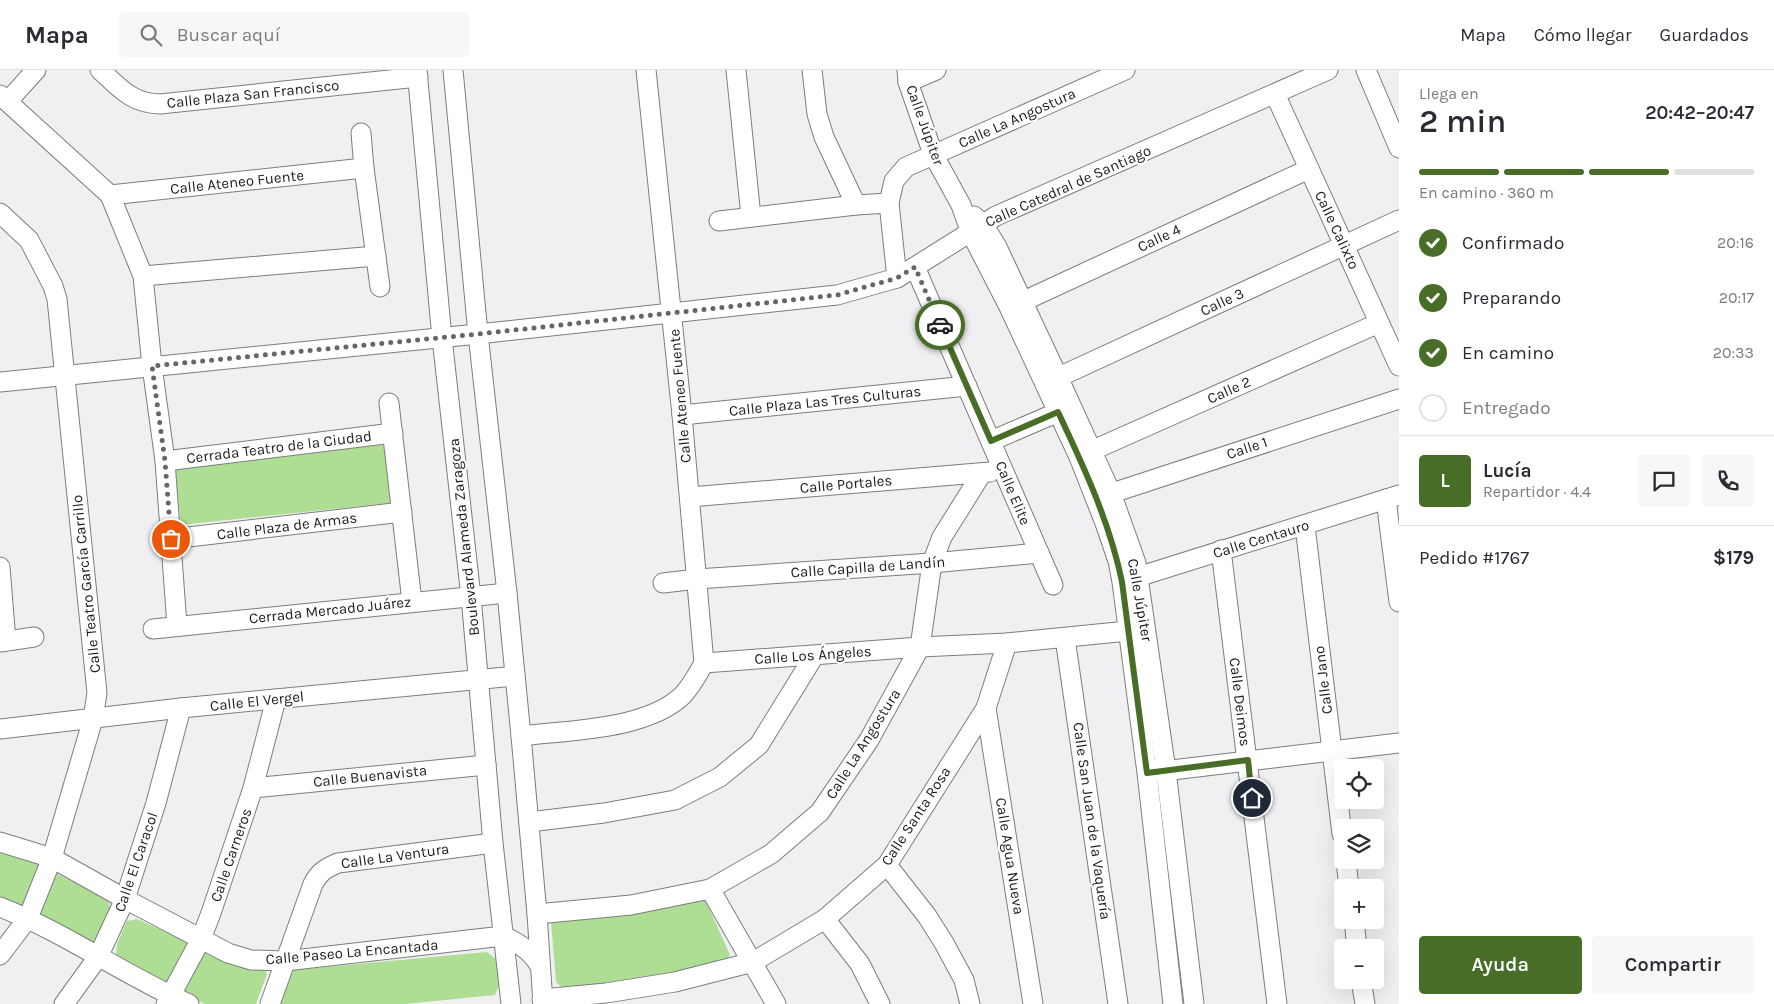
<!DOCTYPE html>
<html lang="es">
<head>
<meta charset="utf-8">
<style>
  :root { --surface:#fff; --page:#f7f7f7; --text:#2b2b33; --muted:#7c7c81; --line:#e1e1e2; --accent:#476d27 }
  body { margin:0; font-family:Karla,sans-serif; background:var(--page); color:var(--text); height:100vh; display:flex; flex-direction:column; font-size:19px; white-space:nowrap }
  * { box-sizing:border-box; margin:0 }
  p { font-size:16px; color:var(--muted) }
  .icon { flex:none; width:28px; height:28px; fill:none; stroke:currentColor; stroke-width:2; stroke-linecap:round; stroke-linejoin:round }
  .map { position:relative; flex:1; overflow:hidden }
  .sheet { display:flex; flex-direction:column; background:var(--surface); width:375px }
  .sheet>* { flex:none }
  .fabs { position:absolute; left:1334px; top:689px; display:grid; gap:10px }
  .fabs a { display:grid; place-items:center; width:50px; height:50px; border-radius:5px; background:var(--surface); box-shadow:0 5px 20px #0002; font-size:25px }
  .pin { position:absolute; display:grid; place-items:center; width:42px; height:42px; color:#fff; margin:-21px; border:2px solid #fff; border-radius:50%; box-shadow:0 1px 5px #0007 }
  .courier { position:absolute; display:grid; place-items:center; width:50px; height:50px; margin:-25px; border:4px solid #476d27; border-radius:50%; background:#fff; color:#222; box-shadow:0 1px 6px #0007 }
  .headline em { font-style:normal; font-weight:600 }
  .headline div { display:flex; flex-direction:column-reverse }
  .headline { display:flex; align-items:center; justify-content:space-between; height:85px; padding:0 20px }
  h1 { font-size:32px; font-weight:600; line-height:38px }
  .bar { display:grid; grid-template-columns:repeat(4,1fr); gap:8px 5px; align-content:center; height:60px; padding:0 20px }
  .bar i { height:6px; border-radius:4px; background:var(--line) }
  .bar .current { background:var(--accent) }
  .bar p { grid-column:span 4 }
  .line { display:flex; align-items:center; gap:12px; padding:0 20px; border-top:1px solid var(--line) }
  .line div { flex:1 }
  .round { display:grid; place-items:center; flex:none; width:52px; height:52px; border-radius:5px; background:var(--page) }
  ol { padding:0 20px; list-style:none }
  li { display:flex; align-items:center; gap:15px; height:55px }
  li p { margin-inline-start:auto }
  li .icon { padding:5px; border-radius:50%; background:var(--accent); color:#fff; stroke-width:4 }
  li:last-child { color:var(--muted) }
  li i { width:28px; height:28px; border:2px solid var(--line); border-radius:50% }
  .button { display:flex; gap:10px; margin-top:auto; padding:10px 20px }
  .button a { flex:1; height:58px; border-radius:5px; background:var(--accent); color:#fff; font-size:20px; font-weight:600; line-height:58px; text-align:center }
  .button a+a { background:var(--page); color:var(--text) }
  header { display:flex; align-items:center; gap:30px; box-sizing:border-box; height:70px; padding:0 25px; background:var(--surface); border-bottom:1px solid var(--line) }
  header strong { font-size:24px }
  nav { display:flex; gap:28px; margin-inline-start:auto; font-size:18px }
  .search { width:350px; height:45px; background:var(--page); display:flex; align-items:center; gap:12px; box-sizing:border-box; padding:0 18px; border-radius:5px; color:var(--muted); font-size:19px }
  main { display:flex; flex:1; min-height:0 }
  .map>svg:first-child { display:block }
  .green { fill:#aedd94 }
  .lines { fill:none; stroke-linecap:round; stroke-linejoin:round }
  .minor-casing { stroke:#7d7d7f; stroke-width:21 }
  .minor { stroke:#fff; stroke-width:19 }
  .done { stroke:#666668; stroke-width:5; stroke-dasharray:0 9 }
  .route { stroke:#476d27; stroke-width:6 }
  .labels { text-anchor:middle; stroke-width:4.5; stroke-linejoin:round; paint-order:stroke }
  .street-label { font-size:15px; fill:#1c1c1d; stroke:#fff }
</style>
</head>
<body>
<header>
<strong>Mapa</strong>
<div class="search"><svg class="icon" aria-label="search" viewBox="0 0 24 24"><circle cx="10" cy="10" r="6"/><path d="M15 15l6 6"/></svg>Buscar aquí</div>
<nav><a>Mapa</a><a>Cómo llegar</a><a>Guardados</a></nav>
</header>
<main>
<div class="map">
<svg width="1399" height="934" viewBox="0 0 1399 934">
  <rect width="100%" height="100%" fill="#f0f0f2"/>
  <!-- green -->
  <g class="green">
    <polygon points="384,371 390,433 181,455 174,393"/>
    <polygon points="0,779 34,792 108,830 111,839 96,873 85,875 0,829"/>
    <polygon points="705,829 730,885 724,894 709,901 565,920 556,912 551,852"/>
    <polygon points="137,849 190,873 264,897 267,904 256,934 205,934 135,901 116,884 117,874 127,851"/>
    <polygon points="487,882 496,889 499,915 495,925 405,934 277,934 292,900"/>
  </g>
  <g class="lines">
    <!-- minor casing -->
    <g class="minor-casing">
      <g id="minor">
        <path d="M100 0C120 18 131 33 160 34L418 7"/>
        <polyline points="417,0 442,268 471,527 493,773 511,934"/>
        <polyline points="453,0 478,264 507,523 521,666 537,844 543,934"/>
        <polyline points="646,0 682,345 704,593"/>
        <polyline points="736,0 751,147"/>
        <polyline points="812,0 817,44 824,67 856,135"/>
        <polyline points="907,0 908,12 933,84 961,135 971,163 1009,237 1079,387 1105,453 1118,491 1122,512 1147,703 1173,934"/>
        <polyline points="1366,0 1399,78"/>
        <polyline points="908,12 936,0"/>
        <polyline points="1275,24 1399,296"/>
        <polyline points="0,25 110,125 143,206 152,296 165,391 177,556"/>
        <polyline points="8,31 36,0"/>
        <polyline points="361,63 364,98 380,217"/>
        <polyline points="110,125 364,98"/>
        <polyline points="0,143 29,170 53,216 57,229 97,623 93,649 52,788 28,848 0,885"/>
        <polyline points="974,146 983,154 997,177 1058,307 1111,423 1136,493 1166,701 1194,934"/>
        <polyline points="719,151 856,135 889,133"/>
        <polyline points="915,197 1053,515"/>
        <polyline points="143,206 376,186"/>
        <polyline points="897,208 889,133 894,111 906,97 1125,0"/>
        <polyline points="1013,236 1309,99"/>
        <polyline points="0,312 478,264 837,225 897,208 996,146 1328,0"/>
        <polyline points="1048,312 1399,150"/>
        <polyline points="389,333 412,532"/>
        <polyline points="682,345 967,316"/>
        <polyline points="991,371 1070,337"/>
        <polyline points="1082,385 1379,253"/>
        <polyline points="165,391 393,363"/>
        <polyline points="690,427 990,402"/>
        <polyline points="1100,427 1399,329"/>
        <polyline points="1386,429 1399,532"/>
        <polyline points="1305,456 1342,764"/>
        <polyline points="171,469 402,442"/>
        <polyline points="1221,480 1277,934"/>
        <polyline points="0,497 6,571"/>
        <polyline points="1128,510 1399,425"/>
        <polyline points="663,513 697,509 932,493 1039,483"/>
        <polyline points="153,559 507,523"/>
        <polyline points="1065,568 1118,934"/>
        <polyline points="0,572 34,567"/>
        <polyline points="704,593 920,577 1007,573 1128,561"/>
        <polyline points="986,638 1033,934"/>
        <polyline points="0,659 181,638 515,606"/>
        <path d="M521 666C569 660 647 660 683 625 692 615 698 604 704 593"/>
        <polyline points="1155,702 1399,673"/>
        <polyline points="253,718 486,695"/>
        <polyline points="529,752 604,743 675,730 720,707 759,675 814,586"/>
        <path d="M0 772 52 788 125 829 228 883 251 890 285 891 503 866C519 873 531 881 540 896"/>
        <polyline points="1346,790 1349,818"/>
        <polyline points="887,795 927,846 944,873 964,910 970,934"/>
        <polyline points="710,819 776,934"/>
        <path d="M0 837C66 863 124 905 189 934"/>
        <polyline points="537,844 631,835 710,819 771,784 820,742 869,670 920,577 932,493 942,467 982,403"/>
        <polyline points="825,849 860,894 880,934"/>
        <polyline points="1354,850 1357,878"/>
        <polyline points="1361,910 1365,934"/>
        <polyline points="542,929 606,923 675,912 753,892 825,849 887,795 986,638 1007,573"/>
        <polyline points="64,934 98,887 125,829 156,733 181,638"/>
        <polyline points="166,934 201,869 211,843 253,718 276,629"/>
        <path d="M270 934 313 814C319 802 326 798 338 793L493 773"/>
      </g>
    </g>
    <!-- minor -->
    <use href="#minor" class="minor"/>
  </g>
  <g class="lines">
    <!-- done -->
    <polyline class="done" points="171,469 165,391 152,296 478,264 837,225 897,208 915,197 940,255"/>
    <!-- route -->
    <path class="route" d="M940 255 991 371 1058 342C1084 397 1110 453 1122 512L1147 703 1248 690 1252 728"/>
  </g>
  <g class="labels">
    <!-- street labels -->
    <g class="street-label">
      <text transform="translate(253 24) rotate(-6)" y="5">Calle Plaza San Francisco</text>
      <text transform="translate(1017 48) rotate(-24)" y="5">Calle La Angostura</text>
      <text transform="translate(925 55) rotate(70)" y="5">Calle Júpiter</text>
      <text transform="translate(237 112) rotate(-6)" y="5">Calle Ateneo Fuente</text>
      <text transform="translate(1068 116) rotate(-24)" y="5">Calle Catedral de Santiago</text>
      <text transform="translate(1337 160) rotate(65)" y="5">Calle Calixto</text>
      <text transform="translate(1159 168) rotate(-25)" y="5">Calle 4</text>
      <text transform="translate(1222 232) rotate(-25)" y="5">Calle 3</text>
      <text transform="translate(1229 320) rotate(-24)" y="5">Calle 2</text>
      <text transform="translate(680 326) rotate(-95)" y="5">Calle Ateneo Fuente</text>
      <text transform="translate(825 331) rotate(-6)" y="5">Calle Plaza Las Tres Culturas</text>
      <text transform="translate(279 377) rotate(-7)" y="5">Cerrada Teatro de la Ciudad</text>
      <text transform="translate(1247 378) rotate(-18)" y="5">Calle 1</text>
      <text transform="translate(846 414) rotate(-5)" y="5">Calle Portales</text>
      <text transform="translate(1013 423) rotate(67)" y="5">Calle Elite</text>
      <text transform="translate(287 456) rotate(-7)" y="5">Calle Plaza de Armas</text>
      <text transform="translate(464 467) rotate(-96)" y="5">Boulevard Alameda Zaragoza</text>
      <text transform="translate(1261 469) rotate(-17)" y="5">Calle Centauro</text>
      <text transform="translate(868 497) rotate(-4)" y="5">Calle Capilla de Landín</text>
      <text transform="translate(86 514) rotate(-96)" y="5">Calle Teatro García Carrillo</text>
      <text transform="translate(1140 530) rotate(80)" y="5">Calle Júpiter</text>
      <text transform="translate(330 540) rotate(-6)" y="5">Cerrada Mercado Juárez</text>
      <text transform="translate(813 585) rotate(-4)" y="5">Calle Los Ángeles</text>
      <text transform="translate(1323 610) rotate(-97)" y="5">Calle Jano</text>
      <text transform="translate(257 631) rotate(-6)" y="5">Calle El Vergel</text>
      <text transform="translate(1240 632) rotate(83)" y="5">Calle Deimos</text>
      <text transform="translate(863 674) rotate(-58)" y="5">Calle La Angostura</text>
      <text transform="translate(370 706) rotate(-6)" y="5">Calle Buenavista</text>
      <text transform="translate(916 746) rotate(-57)" y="5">Calle Santa Rosa</text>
      <text transform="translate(1092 751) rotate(82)" y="5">Calle San Juan de la Vaquería</text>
      <text transform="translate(231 785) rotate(-71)" y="5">Calle Carneros</text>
      <text transform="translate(395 786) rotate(-8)" y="5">Calle La Ventura</text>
      <text transform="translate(1010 786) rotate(81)" y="5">Calle Agua Nueva</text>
      <text transform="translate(136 792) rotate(-71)" y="5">Calle El Caracol</text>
      <text transform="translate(352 882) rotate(-5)" y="5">Calle Paseo La Encantada</text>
    </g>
  </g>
</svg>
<div class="fabs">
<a><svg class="icon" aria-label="locate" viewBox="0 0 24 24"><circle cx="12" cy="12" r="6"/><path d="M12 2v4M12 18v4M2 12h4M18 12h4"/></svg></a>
<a><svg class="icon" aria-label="layers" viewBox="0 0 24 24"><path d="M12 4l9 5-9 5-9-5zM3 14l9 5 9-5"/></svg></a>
<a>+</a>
<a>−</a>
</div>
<div class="pin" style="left:171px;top:469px;background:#ea580c"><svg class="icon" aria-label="bag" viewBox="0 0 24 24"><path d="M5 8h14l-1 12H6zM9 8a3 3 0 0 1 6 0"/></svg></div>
<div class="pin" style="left:1252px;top:728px;background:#1f2937"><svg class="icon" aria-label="home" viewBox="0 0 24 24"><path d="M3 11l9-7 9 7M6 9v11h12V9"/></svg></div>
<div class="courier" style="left:940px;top:255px"><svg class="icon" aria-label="car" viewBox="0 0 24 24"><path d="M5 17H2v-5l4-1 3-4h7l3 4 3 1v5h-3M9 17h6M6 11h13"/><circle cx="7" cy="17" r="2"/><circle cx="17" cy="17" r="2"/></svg></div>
</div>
<section class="sheet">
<div class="headline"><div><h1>2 min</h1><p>Llega en</p></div><em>20:42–20:47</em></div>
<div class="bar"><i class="current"></i><i class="current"></i><i class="current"></i><i></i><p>En camino · 360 m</p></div>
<ol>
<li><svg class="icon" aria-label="check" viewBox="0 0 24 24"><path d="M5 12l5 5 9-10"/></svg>Confirmado<p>20:16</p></li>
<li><svg class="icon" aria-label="check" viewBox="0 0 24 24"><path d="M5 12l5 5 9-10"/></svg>Preparando<p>20:17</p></li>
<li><svg class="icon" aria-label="check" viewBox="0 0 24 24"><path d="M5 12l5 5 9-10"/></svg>En camino<p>20:33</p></li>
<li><i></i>Entregado</li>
</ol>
<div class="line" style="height:90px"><b class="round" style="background:var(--accent);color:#fff">L</b><div><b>Lucía</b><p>Repartidor · 4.4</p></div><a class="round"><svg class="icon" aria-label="chat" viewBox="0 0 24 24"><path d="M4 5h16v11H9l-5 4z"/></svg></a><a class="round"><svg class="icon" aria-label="phone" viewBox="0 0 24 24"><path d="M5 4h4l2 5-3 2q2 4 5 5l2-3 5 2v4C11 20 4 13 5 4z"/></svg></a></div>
<div class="line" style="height:65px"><div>Pedido #1767</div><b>$179</b></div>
<div class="button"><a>Ayuda</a><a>Compartir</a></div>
</section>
</main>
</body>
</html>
